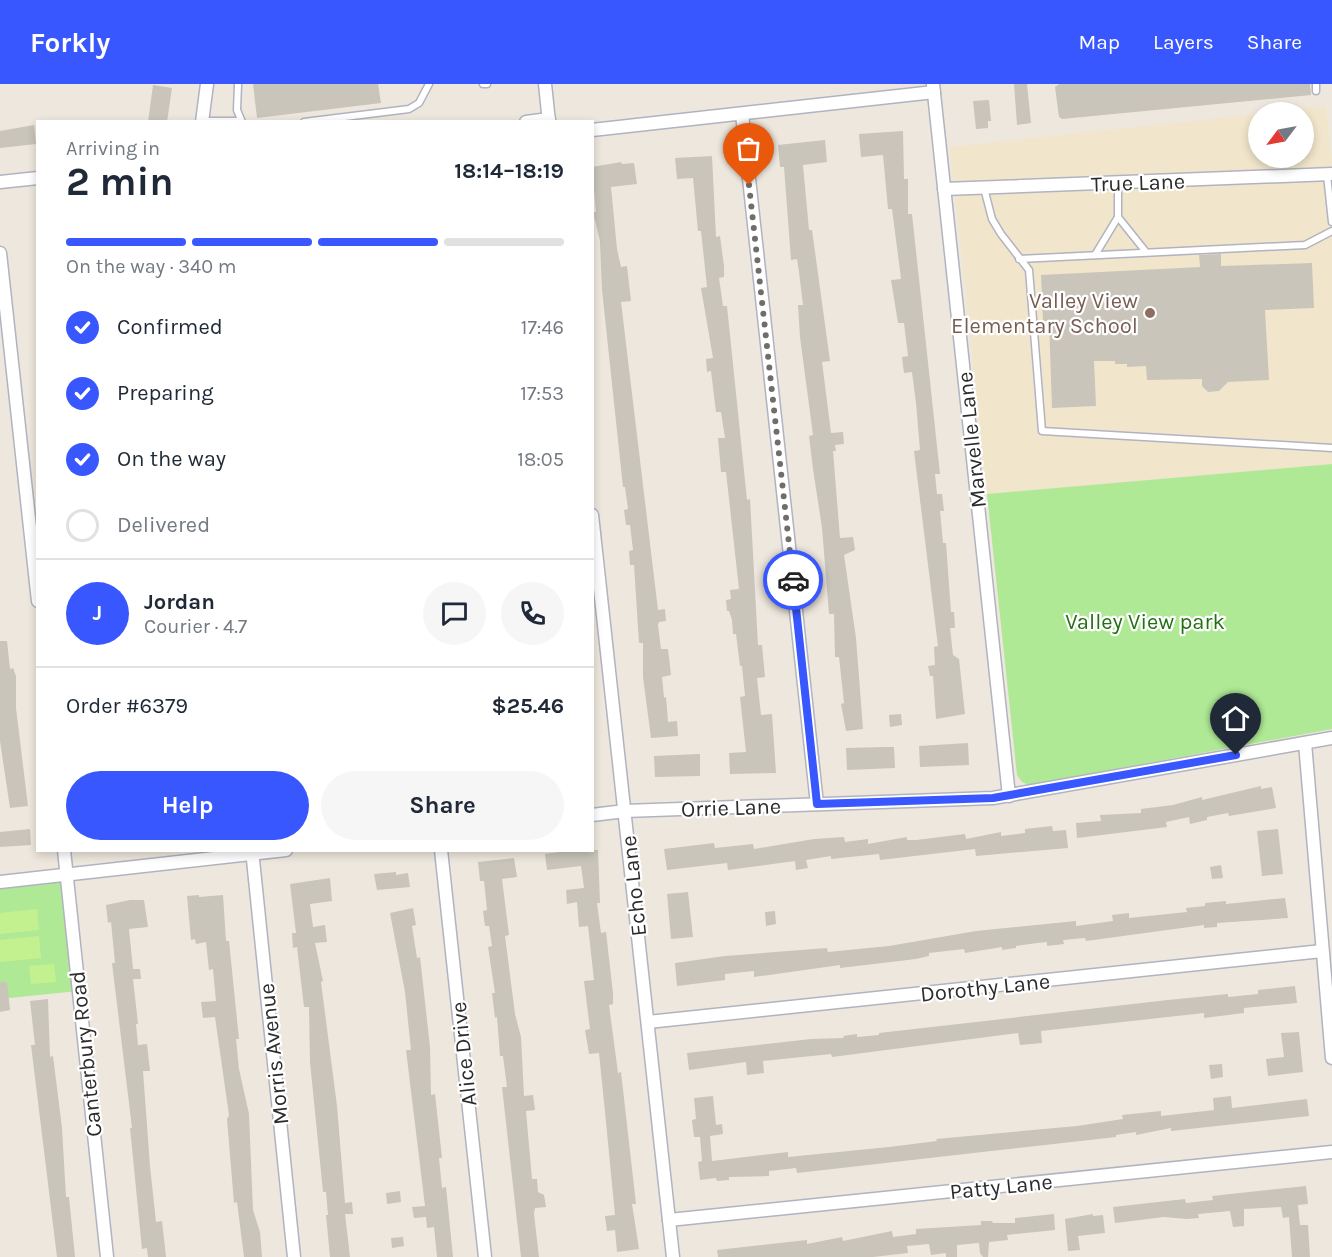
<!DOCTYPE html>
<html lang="en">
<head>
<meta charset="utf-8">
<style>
  :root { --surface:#fff; --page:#f6f6f7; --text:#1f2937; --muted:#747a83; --line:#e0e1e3; --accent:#3957ff }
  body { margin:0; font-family:Karla,sans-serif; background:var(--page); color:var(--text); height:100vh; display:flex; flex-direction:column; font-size:22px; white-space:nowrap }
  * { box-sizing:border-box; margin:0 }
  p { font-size:20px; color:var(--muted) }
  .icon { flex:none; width:33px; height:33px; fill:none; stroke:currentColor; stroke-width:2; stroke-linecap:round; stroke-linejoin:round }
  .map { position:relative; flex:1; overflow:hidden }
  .sheet { position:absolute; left:36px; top:36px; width:558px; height:732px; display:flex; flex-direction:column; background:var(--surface); border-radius:0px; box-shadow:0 3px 9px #0003 }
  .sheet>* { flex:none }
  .needle { width:39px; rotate:238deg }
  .controls { position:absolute; left:1248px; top:18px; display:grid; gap:12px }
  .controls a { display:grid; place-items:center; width:66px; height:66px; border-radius:50%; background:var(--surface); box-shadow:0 3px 9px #0003; font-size:30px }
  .pin { position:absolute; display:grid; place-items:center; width:51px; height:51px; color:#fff; margin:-62px -26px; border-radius:50% 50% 50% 0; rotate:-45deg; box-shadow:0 0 6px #0007 }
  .pin .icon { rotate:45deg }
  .courier { position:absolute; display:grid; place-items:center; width:60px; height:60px; margin:-30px; border:4px solid #3957ff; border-radius:50%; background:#fff; color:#222; box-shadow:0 2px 8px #0007 }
  .headline em { font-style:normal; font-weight:700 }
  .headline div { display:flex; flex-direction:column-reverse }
  .headline { display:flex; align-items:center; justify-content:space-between; height:102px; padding:0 30px }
  h1 { font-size:39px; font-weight:700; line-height:45px }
  .bar { display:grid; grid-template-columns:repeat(4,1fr); gap:9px 6px; align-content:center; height:72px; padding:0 30px }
  .bar i { height:8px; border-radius:4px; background:var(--line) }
  .bar .selected { background:var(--accent) }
  .bar p { grid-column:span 4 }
  .line { display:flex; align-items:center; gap:15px; padding:0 30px; border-top:2px solid var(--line) }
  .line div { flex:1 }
  .round { display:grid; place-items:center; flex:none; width:63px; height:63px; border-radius:32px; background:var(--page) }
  ol { padding:0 30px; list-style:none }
  li { display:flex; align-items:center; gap:18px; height:66px }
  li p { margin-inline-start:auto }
  li .icon { padding:6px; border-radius:50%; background:var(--accent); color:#fff; stroke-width:4 }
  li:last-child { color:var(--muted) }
  li i { width:33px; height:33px; border:3px solid var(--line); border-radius:50% }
  .button { display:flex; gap:12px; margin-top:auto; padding:12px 30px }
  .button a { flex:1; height:69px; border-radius:36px; background:var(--accent); color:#fff; font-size:24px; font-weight:700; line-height:69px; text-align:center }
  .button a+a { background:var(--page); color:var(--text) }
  header { display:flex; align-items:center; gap:36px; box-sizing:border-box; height:84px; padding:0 30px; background:var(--accent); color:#fff }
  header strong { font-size:28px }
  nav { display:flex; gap:33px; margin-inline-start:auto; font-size:21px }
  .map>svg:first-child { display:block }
  .education { fill:#f1e6cb }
  .green { fill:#afe995 }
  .pitch { fill:#c4f190 }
  .building { fill:#c9c5bb }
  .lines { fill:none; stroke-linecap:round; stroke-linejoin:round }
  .lane-casing { stroke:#b1b3c0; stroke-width:9 }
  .street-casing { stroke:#b1b3c0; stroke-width:15 }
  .lane { stroke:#fff; stroke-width:6 }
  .street { stroke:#fff; stroke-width:12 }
  .done { stroke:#706d6a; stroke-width:6; stroke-dasharray:0 10.8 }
  .route { stroke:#3957ff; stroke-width:8 }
  .education-dot { fill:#8d6e63; stroke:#fff; stroke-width:2 }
  .labels { text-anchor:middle; stroke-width:4.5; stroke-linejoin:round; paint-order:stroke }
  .street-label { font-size:22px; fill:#2c2c2c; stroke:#fff }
  .education-label { font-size:22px; fill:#785e54; stroke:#fff; text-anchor:end }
  .park-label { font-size:22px; fill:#247014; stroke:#fff }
</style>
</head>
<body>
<header>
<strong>Forkly</strong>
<nav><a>Map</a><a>Layers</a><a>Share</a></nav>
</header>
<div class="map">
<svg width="1332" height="1173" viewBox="0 0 1332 1173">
  <rect width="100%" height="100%" fill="#eee7dd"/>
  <!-- education -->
  <polygon class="education" points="1326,22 1332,79 1332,380 987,410 950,63 1258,30 1258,74 1304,74 1304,28 1269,28"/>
  <!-- green -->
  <g class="green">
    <polygon points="1332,380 1332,645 1029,701 1022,698 1017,691 987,410"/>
    <polygon points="67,791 78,907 0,915 0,798"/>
  </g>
  <!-- pitch -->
  <g class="pitch">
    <polygon points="37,825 39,846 0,850 0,829"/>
    <polygon points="39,852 41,874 0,878 0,856"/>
    <polygon points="54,880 56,898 31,900 29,882"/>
  </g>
  <!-- building -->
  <g class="building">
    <polygon points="253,0 378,0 381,19 257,34"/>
    <polygon points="1014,0 1027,0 1031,39 1017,41"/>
    <polygon points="1059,0 1310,0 1311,11 1062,35 1059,33 1055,3"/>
    <polygon points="153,1 172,4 167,38 148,38"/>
    <polygon points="989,16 991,37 988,37 988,44 976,45 973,17"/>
    <polygon points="34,41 36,60 0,64 0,47"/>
    <polygon points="903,47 904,95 908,95 908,130 912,130 940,390 935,390 937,410 942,410 944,427 940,427 943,459 946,459 951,528 954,528 955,544 950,544 953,571 959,575 965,630 936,635 933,592 930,592 928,582 935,581 934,563 938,562 914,367 920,366 916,319 912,288 904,289 902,273 908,272 904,239 898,239 891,196 901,195 898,171 892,125 888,125 883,71 861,73 859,50"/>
    <polygon points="825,56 827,78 803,81 809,146 812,146 830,277 822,278 831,349 843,348 844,360 835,361 836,367 833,367 840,454 853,453 855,466 844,471 856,554 863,645 846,647 841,620 844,619 839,573 835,573 834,530 829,530 822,444 813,385 809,352 813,351 800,253 798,221 803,221 799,188 797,175 791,176 784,83 780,83 778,61"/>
    <polygon points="712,72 716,153 720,152 724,182 724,193 719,194 723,222 727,222 747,416 750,415 758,561 762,561 765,593 757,594 761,631 772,630 776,689 730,690 729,669 746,668 740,613 745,612 742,582 740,582 736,550 733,550 732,536 729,527 727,527 726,516 731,515 730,506 739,505 726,388 721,388 718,354 725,354 721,328 716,328 711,287 707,288 706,275 713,274 701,204 707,203 701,147 698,147 693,94 677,95 675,74"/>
    <polygon points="621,78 622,80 634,79 637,100 611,103 617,165 621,183 627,182 631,217 621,218 658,526 665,525 666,537 659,538 658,541 661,565 668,565 671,591 662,593 664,614 666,613 668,638 677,637 678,652 651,654 643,593 643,559 639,559 634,481 630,481 629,467 633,466 630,441 626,441 624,426 628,425 625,403 623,403 602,206 600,157 593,128 596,128 592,83"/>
    <polygon points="1221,170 1221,182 1312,179 1314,224 1265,226 1269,296 1228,298 1219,307 1208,308 1202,302 1202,295 1147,296 1146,282 1127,283 1127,280 1115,280 1115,277 1094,277 1096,322 1052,324 1049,237 1043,237 1041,191 1200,183 1199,171"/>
    <polygon points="0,557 7,557 10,585 13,584 16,592 16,624 28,722 10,724 0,657"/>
    <polygon points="901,630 902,641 890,643 889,631"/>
    <polygon points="968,659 969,681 920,683 919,662"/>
    <polygon points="884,663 894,663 895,684 847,686 846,664"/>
    <polygon points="700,670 700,692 655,693 654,672"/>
    <polygon points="1261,702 1261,705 1272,703 1276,724 1229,732 1228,729 1207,733 1207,736 1190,740 1189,733 1166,738 1167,743 1077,754 1076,739 1101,737 1100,731 1141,729 1141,725 1173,721 1202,713 1202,716"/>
    <polygon points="1052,742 1053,747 1066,746 1068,764 976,772 975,765 880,776 879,770 831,775 831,772 806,776 808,784 796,786 795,777 728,786 727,779 667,786 664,765 714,759 715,764 753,760 754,765 814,755 844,753 845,758 868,755 868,760 907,753 907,756 916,756 965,750 966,755 1001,748 1001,752 1025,749 1025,745"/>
    <polygon points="30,745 31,761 0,763 0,748"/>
    <polygon points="1278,745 1283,790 1262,792 1257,747"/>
    <polygon points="574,766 598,766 600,819 597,819 601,849 606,848 613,909 613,920 609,921 618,989 621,988 636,1120 632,1120 639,1165 617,1168 615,1146 607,1147 605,1132 615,1131 605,1028 599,969 589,970 585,946 590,945 584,897 594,896 588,842 579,843 577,818 567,820 566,806 584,804 581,782 547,786 545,770"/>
    <polygon points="514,774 517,793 502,795 509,851 505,852 515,930 521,953 524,1012 533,1011 535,1026 526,1027 532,1095 537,1095 538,1108 544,1111 546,1123 535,1124 534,1130 539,1173 521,1173 502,1003 507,1003 503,972 500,972 497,933 495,934 492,909 495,909 488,863 492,862 489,842 485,842 483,827 487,826 484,797 480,797 478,778"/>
    <polygon points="1221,781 1223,794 1212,795 1210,783"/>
    <polygon points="396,788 396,791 408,789 410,803 377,806 374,790"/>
    <polygon points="330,794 332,817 310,820 313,843 325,841 327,858 315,859 323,897 321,898 337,1022 345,1119 352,1118 353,1130 345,1130 350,1173 330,1173 326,1131 328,1131 326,1108 323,1108 310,978 309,923 304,923 297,863 293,864 292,849 296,849 290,800"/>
    <polygon points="688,808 693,853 671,855 667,810"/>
    <polygon points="199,811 199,813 223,811 226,857 229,857 239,955 236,955 239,985 249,1030 253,1126 260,1148 262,1173 244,1173 237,1118 234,1119 227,1035 229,1031 215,933 203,934 201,918 216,917 213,885 209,886 206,858 196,860 195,855 191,856 187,812"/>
    <polygon points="1285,814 1288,834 1217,839 1217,843 1204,844 1204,841 1086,857 1085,854 1063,856 1064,860 1047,862 1047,858 1037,859 1016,862 1016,864 1002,866 1002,863 965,869 964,865 929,869 929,872 916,875 840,884 840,881 754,893 754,887 725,890 725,896 677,902 675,879 725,872 827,864 828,868 889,862 976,847 1076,837 1076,842 1113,837 1112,831 1129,829 1129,834 1187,828 1186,824 1205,822 1205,819 1226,817 1226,820"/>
    <polygon points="130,816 144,816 148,843 129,845 133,885 140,885 141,895 133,895 138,940 136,940 138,961 147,960 150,987 143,987 150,1082 156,1138 162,1137 166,1173 148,1173 147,1164 142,1165 130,1044 132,1044 112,879 115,879 111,838 108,839 106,821"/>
    <polygon points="413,824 416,841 412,842 417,874 420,873 430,963 431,1011 435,1010 442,1074 439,1074 442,1104 446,1103 453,1173 437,1173 434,1143 427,1144 426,1133 414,1134 412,1123 425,1122 406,966 411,966 405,908 390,829"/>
    <polygon points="775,827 776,840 766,842 765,828"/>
    <polygon points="0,898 7,898 10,926 0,928"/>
    <polygon points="1295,902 1297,919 1244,924 1244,929 1204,934 1204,929 1041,947 1042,959 1020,961 1018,949 832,973 831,970 763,977 764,989 747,991 746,978 689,986 687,969 811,955 844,954 843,952 857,950 857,953 879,951 879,949 1168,916 1228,910 1228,913 1258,910 1258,906"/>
    <polygon points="48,915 50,973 53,972 62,1044 66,1113 69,1113 75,1173 57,1173 31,961 35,961 30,917"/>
    <polygon points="1299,948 1303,988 1268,992 1266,975 1284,973 1281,949"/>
    <polygon points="1222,980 1223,993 1211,995 1209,981"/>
    <polygon points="713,1012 716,1041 722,1040 723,1050 710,1052 712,1077 788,1068 788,1073 889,1063 937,1057 936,1055 1077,1042 1123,1035 1122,1031 1161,1027 1161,1032 1214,1026 1213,1014 1231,1012 1232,1024 1307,1015 1309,1032 1171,1047 1171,1044 1136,1051 1136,1048 1116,1051 1116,1053 797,1089 796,1084 769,1087 769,1092 729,1093 729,1096 717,1097 716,1094 700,1096 698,1078 702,1077 700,1053 694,1053 692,1036 696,1035 694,1014"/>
    <polygon points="1306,1102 1308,1120 1298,1121 1300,1141 1308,1141 1310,1173 1292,1173 1289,1133 1283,1134 1281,1123 1244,1125 1244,1142 1233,1143 1230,1127 1198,1130 1199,1134 1187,1135 1164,1133 1115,1139 1113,1123 1185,1115 1186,1119 1213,1116 1212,1112"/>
    <polygon points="400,1107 401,1118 387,1120 386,1109"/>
    <polygon points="1054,1130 1055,1146 1007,1151 1008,1156 989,1158 988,1173 983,1173 980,1169 979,1159 957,1161 957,1173 946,1173 946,1169 931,1171 929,1160 907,1162 908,1169 873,1173 718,1173 717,1166 807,1156 807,1160 842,1153 843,1157 892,1147 893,1153 916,1150 916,1145 981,1141 981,1137 992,1137 993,1139 1015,1139 1015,1134"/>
    <polygon points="1093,1130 1093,1132 1103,1131 1105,1149 1078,1152 1080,1166 1068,1167 1065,1135"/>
    <polygon points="403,1153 404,1162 392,1164 391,1154"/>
  </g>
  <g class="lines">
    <!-- lane casing -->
    <g class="lane-casing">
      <g id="lane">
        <polyline points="238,0 237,26 242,38"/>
        <polyline points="483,0 487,0"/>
        <polyline points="1316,0 1316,7"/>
        <polyline points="202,37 240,37"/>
        <polyline points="304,38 409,25 419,19 429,0"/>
        <polyline points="1327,91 1332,138"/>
        <polyline points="1118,98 1118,133 1146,168"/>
        <polyline points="984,104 992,135 1001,150 1029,186 1042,347 1332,364"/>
        <polyline points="1095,171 1118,133"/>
        <polyline points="1019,175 1305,161 1332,147"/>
      </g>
    </g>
    <!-- street casing -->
    <g class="street-casing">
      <g id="street">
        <polyline points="545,0 549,38"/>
        <polyline points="933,0 1009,712"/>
        <polyline points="742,30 817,720"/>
        <polyline points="202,38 207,0"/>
        <polyline points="526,38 549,35"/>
        <polyline points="592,46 934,8"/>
        <polyline points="0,98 38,94"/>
        <polyline points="944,105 1332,90"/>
        <polyline points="0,169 38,517"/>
        <polyline points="592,431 673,1173"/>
        <polyline points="1305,659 1332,974"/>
        <polyline points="592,731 625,727 993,714 1332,654"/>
        <polyline points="64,766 107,1173"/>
        <polyline points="252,766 294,1173"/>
        <polyline points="441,766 485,1173"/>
        <polyline points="0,798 286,766"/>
        <polyline points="648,938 1322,867"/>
        <polyline points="669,1136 1332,1068"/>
      </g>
    </g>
    <!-- lane -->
    <use href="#lane" class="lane"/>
    <!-- street -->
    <use href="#street" class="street"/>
  </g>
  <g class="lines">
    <!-- done -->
    <polyline class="done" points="749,101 793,496"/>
    <!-- route -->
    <polyline class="route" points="793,496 817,720 993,714 1236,671"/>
  </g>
  <!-- markers -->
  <circle class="education-dot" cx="1150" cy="229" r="6"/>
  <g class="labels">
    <!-- street labels -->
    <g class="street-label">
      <text transform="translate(1138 98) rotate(-2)" y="8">True Lane</text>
      <text transform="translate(971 356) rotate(-96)" y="8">Marvelle Lane</text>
      <text transform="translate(731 723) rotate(-2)" y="8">Orrie Lane</text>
      <text transform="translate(633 802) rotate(-96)" y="8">Echo Lane</text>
      <text transform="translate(985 903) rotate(-6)" y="8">Dorothy Lane</text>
      <text transform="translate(85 970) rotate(-96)" y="8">Canterbury Road</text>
      <text transform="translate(273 970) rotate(-96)" y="8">Morris Avenue</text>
      <text transform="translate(463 970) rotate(-96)" y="8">Alice Drive</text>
      <text transform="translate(1001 1102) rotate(-6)" y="8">Patty Lane</text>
    </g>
    <!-- education labels -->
    <g class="education-label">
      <text x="1138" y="224">Valley View<tspan x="1138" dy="25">Elementary School</tspan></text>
    </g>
    <!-- park labels -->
    <g class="park-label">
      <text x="1145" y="545">Valley View park</text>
    </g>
  </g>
</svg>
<div class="controls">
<a><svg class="needle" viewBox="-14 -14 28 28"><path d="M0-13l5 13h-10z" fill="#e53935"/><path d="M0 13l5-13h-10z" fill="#747a83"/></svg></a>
</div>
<div class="pin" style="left:749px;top:101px;background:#ea580c"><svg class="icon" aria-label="bag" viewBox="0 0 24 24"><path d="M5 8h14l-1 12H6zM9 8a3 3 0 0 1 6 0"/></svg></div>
<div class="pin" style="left:1236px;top:671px;background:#1f2937"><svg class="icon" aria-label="home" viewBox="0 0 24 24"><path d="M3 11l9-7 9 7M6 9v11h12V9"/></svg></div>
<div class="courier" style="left:793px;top:496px"><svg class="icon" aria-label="car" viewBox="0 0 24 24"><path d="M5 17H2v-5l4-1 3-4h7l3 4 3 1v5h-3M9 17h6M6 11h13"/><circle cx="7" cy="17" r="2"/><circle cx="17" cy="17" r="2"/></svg></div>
<section class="sheet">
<div class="headline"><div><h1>2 min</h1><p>Arriving in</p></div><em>18:14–18:19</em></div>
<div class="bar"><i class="selected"></i><i class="selected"></i><i class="selected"></i><i></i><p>On the way · 340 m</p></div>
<ol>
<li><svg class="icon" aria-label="check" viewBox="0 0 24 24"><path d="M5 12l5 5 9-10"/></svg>Confirmed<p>17:46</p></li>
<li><svg class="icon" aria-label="check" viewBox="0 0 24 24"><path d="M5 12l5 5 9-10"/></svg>Preparing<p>17:53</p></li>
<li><svg class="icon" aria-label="check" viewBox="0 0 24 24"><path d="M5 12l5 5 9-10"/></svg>On the way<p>18:05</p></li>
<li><i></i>Delivered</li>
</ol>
<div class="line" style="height:108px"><b class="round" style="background:var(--accent);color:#fff">J</b><div><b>Jordan</b><p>Courier · 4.7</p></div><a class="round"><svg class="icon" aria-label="chat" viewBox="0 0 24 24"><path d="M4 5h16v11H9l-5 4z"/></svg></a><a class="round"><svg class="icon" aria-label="phone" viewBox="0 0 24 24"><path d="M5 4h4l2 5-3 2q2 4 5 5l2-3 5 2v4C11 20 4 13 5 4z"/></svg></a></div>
<div class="line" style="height:78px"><div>Order #6379</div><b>$25.46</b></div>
<div class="button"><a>Help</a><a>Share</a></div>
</section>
</div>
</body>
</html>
